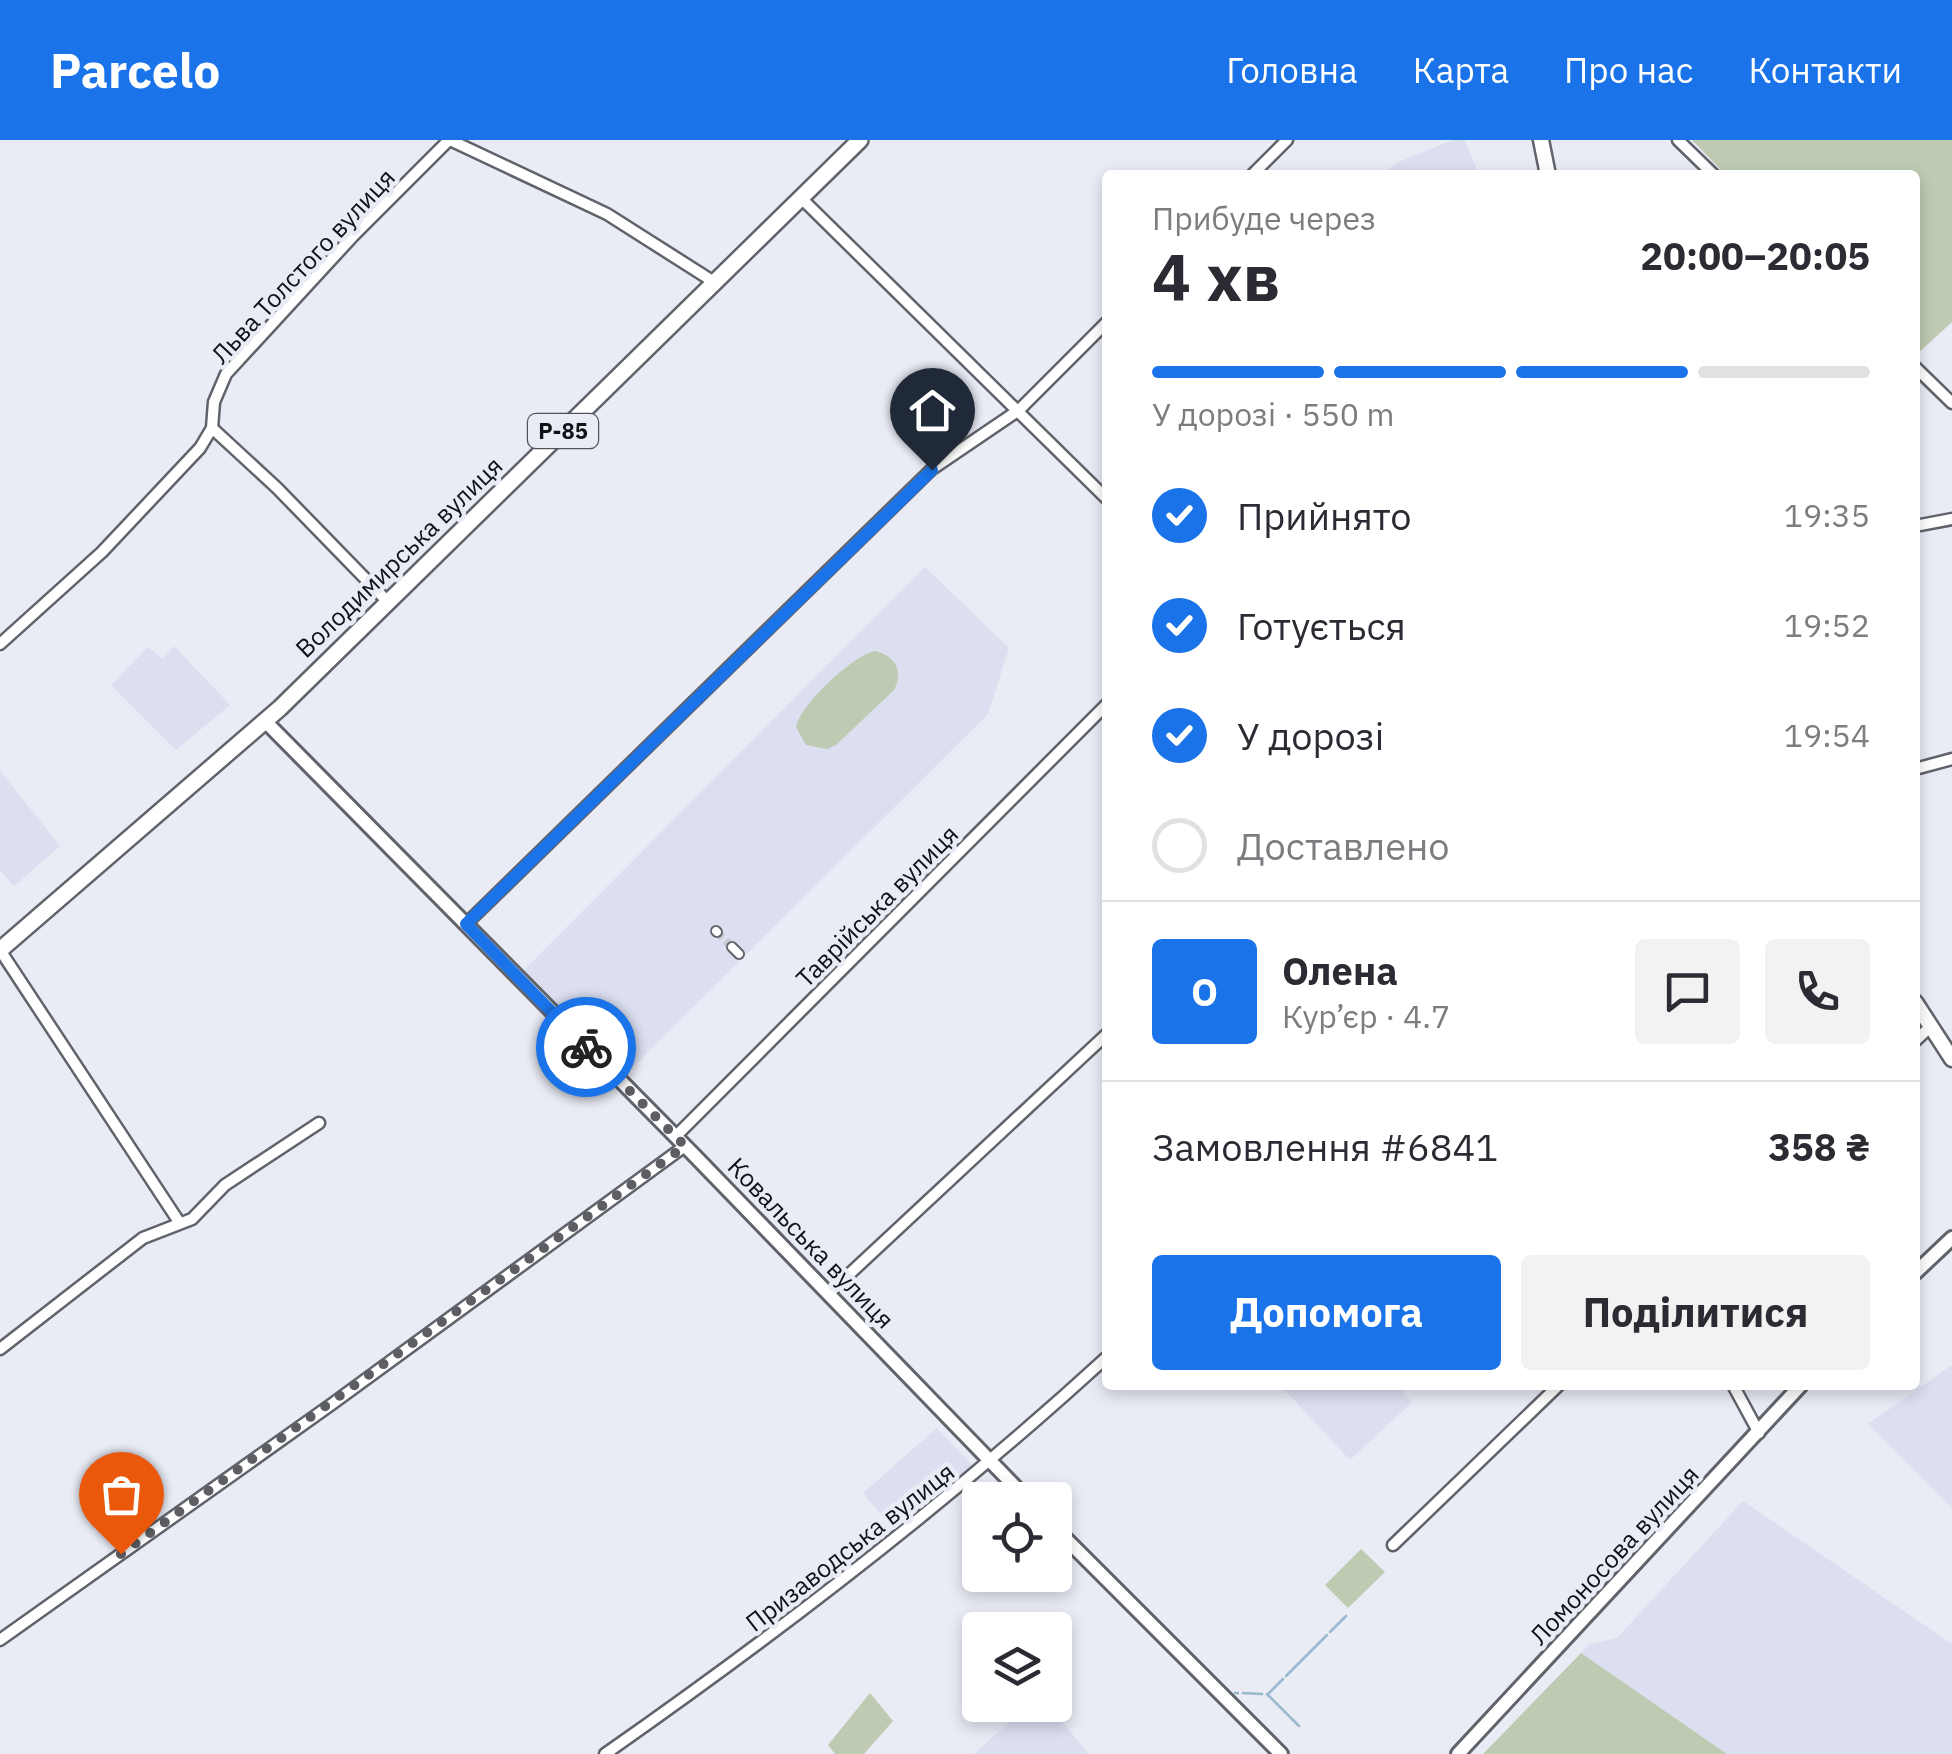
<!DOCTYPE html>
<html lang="uk">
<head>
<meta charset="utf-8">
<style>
  :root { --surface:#fff; --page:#f2f2f3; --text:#2b2b33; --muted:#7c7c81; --line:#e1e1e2; --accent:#1a73e8 }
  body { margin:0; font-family:"IBM Plex Sans",sans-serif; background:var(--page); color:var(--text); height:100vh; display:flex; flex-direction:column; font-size:38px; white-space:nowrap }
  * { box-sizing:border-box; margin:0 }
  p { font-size:32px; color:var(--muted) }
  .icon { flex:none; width:55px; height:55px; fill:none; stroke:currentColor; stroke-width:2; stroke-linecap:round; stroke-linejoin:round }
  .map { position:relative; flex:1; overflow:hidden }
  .panel { position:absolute; left:1102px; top:30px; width:818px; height:1220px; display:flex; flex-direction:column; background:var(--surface); border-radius:10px; box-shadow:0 5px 15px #0003 }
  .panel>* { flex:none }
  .tools { position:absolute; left:962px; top:1342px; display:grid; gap:20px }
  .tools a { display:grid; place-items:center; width:110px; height:110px; border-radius:10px; background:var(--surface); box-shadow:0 5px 15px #0003; font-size:50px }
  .pin { position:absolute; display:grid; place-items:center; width:85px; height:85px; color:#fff; margin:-102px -42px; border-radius:50% 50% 50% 0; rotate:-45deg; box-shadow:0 0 10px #0007 }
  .pin .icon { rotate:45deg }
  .courier { position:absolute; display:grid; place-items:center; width:100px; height:100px; margin:-50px; border:8px solid #1a73e8; border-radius:50%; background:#fff; color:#222; box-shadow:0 2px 12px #0007 }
  .overview em { font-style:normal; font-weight:700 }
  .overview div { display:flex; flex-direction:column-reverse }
  .overview { display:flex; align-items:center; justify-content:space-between; height:170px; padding:0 50px }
  h1 { font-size:65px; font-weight:700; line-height:75px }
  .bar { display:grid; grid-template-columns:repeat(4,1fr); gap:15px 10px; align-content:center; height:120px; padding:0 50px }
  .bar i { height:12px; border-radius:8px; background:var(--line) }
  .bar .on { background:var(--accent) }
  .bar p { grid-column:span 4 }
  .line { display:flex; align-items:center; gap:25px; padding:0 50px; border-top:2px solid var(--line) }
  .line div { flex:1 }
  .round { display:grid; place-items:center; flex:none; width:105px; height:105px; border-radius:10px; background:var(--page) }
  ol { padding:0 50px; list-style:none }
  li { display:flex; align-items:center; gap:30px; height:110px }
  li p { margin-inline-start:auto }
  li .icon { padding:10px; border-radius:50%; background:var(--accent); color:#fff; stroke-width:4 }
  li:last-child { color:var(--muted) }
  li i { width:55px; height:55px; border:5px solid var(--line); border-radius:50% }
  .primary-button { display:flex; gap:20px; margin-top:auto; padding:20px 50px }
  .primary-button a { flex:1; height:115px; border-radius:10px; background:var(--accent); color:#fff; font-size:40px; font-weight:700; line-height:115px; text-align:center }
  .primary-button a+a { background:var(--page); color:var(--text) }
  header { display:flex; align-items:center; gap:60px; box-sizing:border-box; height:140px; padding:0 50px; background:var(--accent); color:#fff }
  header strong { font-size:48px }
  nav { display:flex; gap:55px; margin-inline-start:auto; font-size:35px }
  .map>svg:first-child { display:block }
  .built { fill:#dbdff0 }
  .green { fill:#becbb2 }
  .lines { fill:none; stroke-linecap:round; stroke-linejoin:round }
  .stream { stroke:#99b9cb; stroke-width:2.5 }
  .pedestrian-tunnel { stroke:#c9cad4; stroke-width:8; stroke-dasharray:8 4; stroke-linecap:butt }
  .pedestrian-casing { stroke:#61636b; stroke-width:12 }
  .minor-casing { stroke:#61636b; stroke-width:15 }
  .tertiary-casing { stroke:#61636b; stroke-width:18 }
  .secondary-casing { stroke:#61636b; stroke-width:19 }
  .primary-casing { stroke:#61636b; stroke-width:20 }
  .pedestrian { stroke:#fff; stroke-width:8 }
  .minor { stroke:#fff; stroke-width:10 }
  .tertiary { stroke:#fff; stroke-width:12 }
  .secondary { stroke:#fff; stroke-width:14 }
  .primary { stroke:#fff; stroke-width:15 }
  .done { stroke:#5d5e64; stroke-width:10; stroke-dasharray:0 18 }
  .route { stroke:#1a73e8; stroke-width:12 }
  .labels { text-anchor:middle; stroke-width:9; stroke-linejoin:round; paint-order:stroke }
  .shield { fill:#e9ebf5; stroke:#525359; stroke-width:2.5 }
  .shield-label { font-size:22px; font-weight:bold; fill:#111216 }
  .street-label { font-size:25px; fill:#111216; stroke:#e9ebf5 }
</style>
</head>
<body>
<header>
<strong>Parcelo</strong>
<nav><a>Головна</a><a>Карта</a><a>Про нас</a><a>Контакти</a></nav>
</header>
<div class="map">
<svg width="1952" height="1614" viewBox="0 0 1952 1614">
  <rect width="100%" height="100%" fill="#e9ebf5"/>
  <!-- built -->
  <g class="built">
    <polygon points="1453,0 1465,0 1479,35 1383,35 1396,23"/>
    <polygon points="925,427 1009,508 988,574 626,934 522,832"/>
    <polygon points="174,506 230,565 176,610 111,545 148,507 163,519"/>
    <polygon points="0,631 60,706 14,746 0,730"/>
    <polygon points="1952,1225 1952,1368 1868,1284"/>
    <polygon points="1280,1245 1396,1245 1412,1262 1350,1320"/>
    <polygon points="937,1288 975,1328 896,1393 863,1353"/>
    <polygon points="1743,1361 1952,1504 1952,1614 1727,1614 1581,1513 1589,1504 1617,1498"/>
    <polygon points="1024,1569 1060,1579 1089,1614 974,1614"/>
  </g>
  <!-- green -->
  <g class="green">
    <polygon points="1692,0 1952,0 1952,182 1915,216 1915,35 1726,35"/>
    <path d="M875 511C895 516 904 531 894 550L836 605 827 609 806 605 796 587C799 566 853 515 875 511Z"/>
    <polygon points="1361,1409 1385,1432 1348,1468 1325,1445"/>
    <polygon points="1581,1513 1727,1614 1483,1614"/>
    <polygon points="870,1553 893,1581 864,1614 835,1614 828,1605"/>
  </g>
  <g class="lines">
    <!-- stream -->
    <g class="stream">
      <polyline points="1330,1492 1346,1476"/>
      <polyline points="1286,1536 1327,1495"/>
      <polyline points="1235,1553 1238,1553"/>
      <polyline points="1243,1553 1262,1554"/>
      <polyline points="1269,1553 1283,1539"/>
      <polyline points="1267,1554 1299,1586"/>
    </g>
    <!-- pedestrian-tunnel -->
    <polyline class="pedestrian-tunnel" points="717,792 732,807"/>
    <!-- pedestrian casing -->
    <g class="pedestrian-casing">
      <g id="pedestrian">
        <polyline points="716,791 717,792"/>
        <polyline points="732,807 739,814"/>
      </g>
    </g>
    <!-- minor casing -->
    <g class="minor-casing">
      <g id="minor">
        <polyline points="450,0 607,74 714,142"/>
        <polyline points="1678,0 1714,35"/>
        <polyline points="1252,35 1287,0"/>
        <polyline points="800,57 1108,360"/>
        <polyline points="1915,227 1952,263"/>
        <polyline points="212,288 277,348 388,462"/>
        <polyline points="1915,386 1952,379"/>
        <polyline points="0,504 102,412 200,308 212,288 214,262 226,234 353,96 449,0"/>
        <polyline points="1915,629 1952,619"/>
        <polyline points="466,784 932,329 1019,270 1108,181"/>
        <polyline points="0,810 179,1082"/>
        <polyline points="1915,901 1930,887"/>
        <polyline points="676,996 1108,563"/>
        <polyline points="829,1153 1108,893"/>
        <polyline points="0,1209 143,1098 192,1079 225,1045 319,983"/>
        <polyline points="1733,1245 1759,1293"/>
        <polyline points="1393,1405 1559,1245"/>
        <polyline points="0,1500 332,1264 685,1006"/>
        <path d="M605 1614C781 1491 950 1361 1108 1216"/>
      </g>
    </g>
    <!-- tertiary casing -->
    <g class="tertiary-casing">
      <g id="tertiary">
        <polyline points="265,581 692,1013 1028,1360"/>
        <polyline points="1915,1133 1952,1098"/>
        <polyline points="1055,1388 1281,1614"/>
        <polyline points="1458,1614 1801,1245"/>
      </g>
    </g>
    <!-- secondary casing -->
    <g class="secondary-casing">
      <g id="secondary">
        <polyline points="1541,0 1548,35"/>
        <polyline points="1915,862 1952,919"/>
      </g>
    </g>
    <!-- primary casing -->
    <g class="primary-casing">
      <polyline id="primary" points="0,810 280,568 860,0"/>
    </g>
    <!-- pedestrian -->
    <use href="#pedestrian" class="pedestrian"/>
    <!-- minor -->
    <use href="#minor" class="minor"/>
    <!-- tertiary -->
    <use href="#tertiary" class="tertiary"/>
    <!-- secondary -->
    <use href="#secondary" class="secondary"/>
    <!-- primary -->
    <use href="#primary" class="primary"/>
  </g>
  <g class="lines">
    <!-- done -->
    <polyline class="done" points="121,1414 685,1006 586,907"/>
    <!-- route -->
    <polyline class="route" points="586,907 466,784 932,330"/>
  </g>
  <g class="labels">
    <!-- shield labels -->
    <rect class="shield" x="528" y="274" width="70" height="34" rx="8"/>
    <g class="shield-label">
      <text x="563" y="299">Р-85</text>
    </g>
    <!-- street labels -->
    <g class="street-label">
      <text transform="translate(303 126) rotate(-47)" y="9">Льва Толстого вулиця</text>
      <text transform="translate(399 417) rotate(-44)" y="9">Володимирська вулиця</text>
      <text transform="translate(877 766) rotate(-45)" y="9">Таврійська вулиця</text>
      <text transform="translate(811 1103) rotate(46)" y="9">Ковальська вулиця</text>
      <text transform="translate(850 1407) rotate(-38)" y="9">Призаводська вулиця</text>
      <text transform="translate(1614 1415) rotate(-47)" y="9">Ломоносова вулиця</text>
    </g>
  </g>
</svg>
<div class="tools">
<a><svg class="icon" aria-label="locate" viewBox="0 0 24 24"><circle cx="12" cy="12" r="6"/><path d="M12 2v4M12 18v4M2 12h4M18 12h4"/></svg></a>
<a><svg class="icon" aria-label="layers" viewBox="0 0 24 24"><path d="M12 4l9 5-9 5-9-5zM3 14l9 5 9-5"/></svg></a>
</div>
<div class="pin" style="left:121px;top:1414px;background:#ea580c"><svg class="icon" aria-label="bag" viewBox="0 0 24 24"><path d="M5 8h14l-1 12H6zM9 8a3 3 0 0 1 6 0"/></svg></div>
<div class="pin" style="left:932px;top:330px;background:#1f2937"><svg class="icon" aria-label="home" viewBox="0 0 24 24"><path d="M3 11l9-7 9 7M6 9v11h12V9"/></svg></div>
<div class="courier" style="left:586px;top:907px"><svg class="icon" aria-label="bike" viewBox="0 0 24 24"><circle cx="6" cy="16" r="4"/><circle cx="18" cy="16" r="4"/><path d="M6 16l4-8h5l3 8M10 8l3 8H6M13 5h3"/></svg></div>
<section class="panel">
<div class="overview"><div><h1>4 хв</h1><p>Прибуде через</p></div><em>20:00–20:05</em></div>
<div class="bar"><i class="on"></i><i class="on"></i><i class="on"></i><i></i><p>У дорозі · 550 m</p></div>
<ol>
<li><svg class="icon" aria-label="check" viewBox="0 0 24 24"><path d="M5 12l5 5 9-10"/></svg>Прийнято<p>19:35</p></li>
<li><svg class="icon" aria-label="check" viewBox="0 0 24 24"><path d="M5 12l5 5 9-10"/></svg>Готується<p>19:52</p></li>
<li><svg class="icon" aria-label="check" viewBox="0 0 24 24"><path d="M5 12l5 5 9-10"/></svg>У дорозі<p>19:54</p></li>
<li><i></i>Доставлено</li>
</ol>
<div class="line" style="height:180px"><b class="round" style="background:var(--accent);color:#fff">О</b><div><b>Олена</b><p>Кур’єр · 4.7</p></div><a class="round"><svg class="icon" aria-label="chat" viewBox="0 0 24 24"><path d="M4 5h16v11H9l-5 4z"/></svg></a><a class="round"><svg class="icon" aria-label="phone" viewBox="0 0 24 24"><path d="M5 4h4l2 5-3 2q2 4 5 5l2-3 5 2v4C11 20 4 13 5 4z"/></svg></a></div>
<div class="line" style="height:130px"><div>Замовлення #6841</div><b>358 ₴</b></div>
<div class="primary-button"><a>Допомога</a><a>Поділитися</a></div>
</section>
</div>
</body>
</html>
